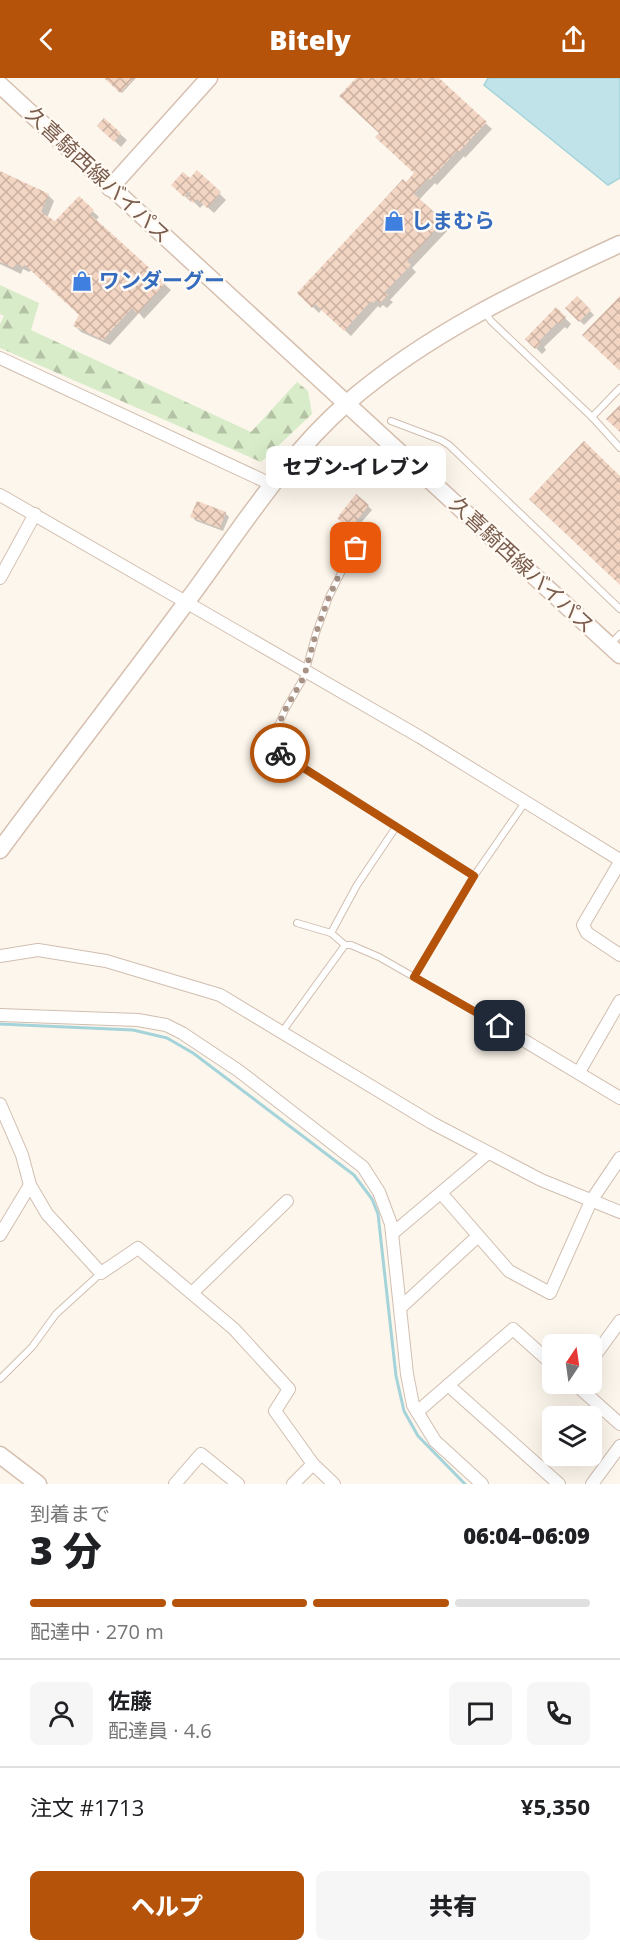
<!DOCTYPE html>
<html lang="ja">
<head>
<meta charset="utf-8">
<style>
  :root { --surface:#fff; --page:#f6f6f6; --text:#202124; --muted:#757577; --line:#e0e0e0; --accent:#b45309 }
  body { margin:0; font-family:"Open Sans","Noto Sans JP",sans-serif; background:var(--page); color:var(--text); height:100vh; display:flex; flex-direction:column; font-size:22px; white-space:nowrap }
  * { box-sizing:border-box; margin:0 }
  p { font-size:20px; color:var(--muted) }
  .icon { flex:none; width:33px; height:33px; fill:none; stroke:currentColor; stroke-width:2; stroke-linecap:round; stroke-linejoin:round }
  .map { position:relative; height:1406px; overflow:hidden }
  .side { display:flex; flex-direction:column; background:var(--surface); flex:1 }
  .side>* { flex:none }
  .needle { width:39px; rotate:13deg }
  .tools { position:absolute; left:542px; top:1256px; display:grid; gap:12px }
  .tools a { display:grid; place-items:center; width:60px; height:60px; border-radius:9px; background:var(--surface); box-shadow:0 6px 24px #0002; font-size:30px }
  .pin { position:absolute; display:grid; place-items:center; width:51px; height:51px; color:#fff; margin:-26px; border-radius:12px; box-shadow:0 3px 9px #0006 }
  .courier { position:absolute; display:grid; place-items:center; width:60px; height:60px; margin:-30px; border:4px solid #b45309; border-radius:50%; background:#fff; color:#222; box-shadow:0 2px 8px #0007 }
  .bubble { position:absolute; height:42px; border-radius:9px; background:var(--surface); box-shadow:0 6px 24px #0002; font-size:20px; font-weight:800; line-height:42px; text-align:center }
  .overview em { font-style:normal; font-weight:800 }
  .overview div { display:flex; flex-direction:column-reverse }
  .overview { display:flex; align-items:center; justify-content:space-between; height:102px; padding:0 30px }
  h1 { font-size:39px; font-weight:800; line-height:45px }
  .bar { display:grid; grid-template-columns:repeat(4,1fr); gap:9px 6px; align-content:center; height:72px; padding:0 30px }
  .bar i { height:8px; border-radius:4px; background:var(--line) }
  .bar .selected { background:var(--accent) }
  .bar p { grid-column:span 4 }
  .line { display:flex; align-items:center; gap:15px; padding:0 30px; border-top:2px solid var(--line) }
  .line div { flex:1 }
  .round { display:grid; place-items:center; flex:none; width:63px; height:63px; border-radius:9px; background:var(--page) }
  .button { display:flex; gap:12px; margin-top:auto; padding:12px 30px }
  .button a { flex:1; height:69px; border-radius:9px; background:var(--accent); color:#fff; font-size:24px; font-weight:800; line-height:69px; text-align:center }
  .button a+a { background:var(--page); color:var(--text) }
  header { display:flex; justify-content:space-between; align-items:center; height:78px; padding:0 30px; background:var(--accent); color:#fff; font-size:27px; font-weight:800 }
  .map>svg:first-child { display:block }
  .forest { fill:url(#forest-firs) }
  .water { fill:#bfe3e8; stroke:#a5d3da; stroke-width:1.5 }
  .shadow { fill:#0003 }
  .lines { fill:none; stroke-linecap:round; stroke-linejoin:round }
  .stream { stroke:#a5d3da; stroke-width:3 }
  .building { fill:url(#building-cross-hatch) }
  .lane-casing { stroke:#d1beb0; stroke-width:8 }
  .street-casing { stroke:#d1beb0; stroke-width:14 }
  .secondary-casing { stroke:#d6c0b0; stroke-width:19 }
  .lane { stroke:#fff; stroke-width:6 }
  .street { stroke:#fff; stroke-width:12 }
  .secondary { stroke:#fff; stroke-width:16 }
  .done { stroke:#a89285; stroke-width:6; stroke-dasharray:0 10.8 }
  .route { stroke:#b45309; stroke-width:8 }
  .labels { text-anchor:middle; stroke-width:5; stroke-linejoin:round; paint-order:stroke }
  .street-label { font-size:21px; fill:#7a5c4d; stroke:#fffaf3 }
  .shop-label { font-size:21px; font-weight:bold; fill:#366cbe; stroke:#fffaf3; text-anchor:start }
</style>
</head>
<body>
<header><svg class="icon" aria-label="back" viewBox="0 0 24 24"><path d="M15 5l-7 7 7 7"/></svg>Bitely<svg class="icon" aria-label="share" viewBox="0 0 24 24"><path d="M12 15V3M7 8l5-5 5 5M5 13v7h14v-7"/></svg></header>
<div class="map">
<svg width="620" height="1406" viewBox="0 0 620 1406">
  <defs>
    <pattern id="forest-firs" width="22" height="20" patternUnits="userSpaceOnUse" patternTransform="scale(1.5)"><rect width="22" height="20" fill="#d8ecc9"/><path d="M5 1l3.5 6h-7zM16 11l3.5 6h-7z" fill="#b4c2a5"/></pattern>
    <pattern id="building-cross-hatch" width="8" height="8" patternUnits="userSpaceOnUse" patternTransform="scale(1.5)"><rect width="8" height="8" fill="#f3d5c3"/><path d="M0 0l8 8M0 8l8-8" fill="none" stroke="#cab0a1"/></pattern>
  </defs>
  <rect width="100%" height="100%" fill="#fdf6ec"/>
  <!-- forest -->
  <polygon class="forest" points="0,207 39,225 31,252 251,354 297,304 308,313 312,336 261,384 0,270 0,246 4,238 0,236"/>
  <!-- water -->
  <polygon class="water" points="488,0 620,0 620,100 608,107 484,7"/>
  <!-- shadow -->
  <g class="shadow">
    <polygon points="106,0 136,0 122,15"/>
    <polygon points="358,0 436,0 492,51 465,80 464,78 437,107 435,105 419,122 449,151 412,190 416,194 390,222 393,224 387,230 383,227 380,230 378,228 351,258 322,231 319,235 299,215 416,95 381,55"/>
    <polygon points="104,42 127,62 121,69 105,54"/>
    <polygon points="197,94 226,122 214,135 204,126 200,130 193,123 191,124 173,107 190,102"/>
    <polygon points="0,95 48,117 54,123 47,140 55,145 80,121 99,139 95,143 171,212 144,241 139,235 110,267 81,254 75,248 80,237 32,192 29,194 23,191 21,196 0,186"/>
    <polygon points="577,220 594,237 584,247 567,230"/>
    <polygon points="556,231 571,246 567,251 565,249 544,269 546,272 542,276 527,261"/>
    <polygon points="368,428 372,432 354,453 343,444"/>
    <polygon points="225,435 229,439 223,453 196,443 192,439"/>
  </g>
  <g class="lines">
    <!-- stream -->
    <polyline class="stream" points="0,946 133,952 167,960 193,975 354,1097 372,1121 378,1136 396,1298 404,1333 418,1358 465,1406"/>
  </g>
  <!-- building -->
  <g class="building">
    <polygon points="104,0 134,0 120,15"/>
    <polygon points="356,0 439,0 487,44 458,75 457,73 430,102 428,100 414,116 444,143 407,183 411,187 385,214 388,217 380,225 376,222 373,225 371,223 344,253 315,226 312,230 297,215 403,101 406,104 414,95 375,59 379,55 339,18"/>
    <polygon points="104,40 121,55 114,64 97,48"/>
    <polygon points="197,92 221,114 207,130 197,121 193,125 187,119 191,115 190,113 184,119 171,107 183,94 190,100"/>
    <polygon points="0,93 49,116 41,134 55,143 79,118 94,132 90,136 166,205 137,236 132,230 103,262 73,248 79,237 25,187 22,189 16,186 14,190 0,184"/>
    <polygon points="577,218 591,232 579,244 565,230"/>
    <polygon points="620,218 620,291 619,292 582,257"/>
    <polygon points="556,229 566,239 559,246 558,244 539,263 541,265 535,271 525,261"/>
    <polygon points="620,327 620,354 606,341"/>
    <polygon points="584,363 620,398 620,507 529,421"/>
    <polygon points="356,416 369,427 350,451 337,440"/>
    <polygon points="197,423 226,434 220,450 190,439"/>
  </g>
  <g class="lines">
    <!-- lane casing -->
    <g class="lane-casing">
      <g id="lane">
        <polyline points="484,233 491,243 592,339 620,370"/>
        <polyline points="592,339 620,310"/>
        <polyline points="391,343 441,362 449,367 620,531"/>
        <polyline points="356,470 343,491 329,519 316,555 304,599 285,632 269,668 474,798"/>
        <polyline points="610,567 620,556"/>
        <polyline points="297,845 331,855 345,867 351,867 379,879 500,948"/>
        <polyline points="331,855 357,807 396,749"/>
        <polyline points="414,899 474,798 526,723"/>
        <polyline points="282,954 345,867"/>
        <polyline points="0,1301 32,1269 56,1236 101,1195"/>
      </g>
    </g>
    <!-- street casing -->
    <g class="street-casing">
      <g id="street">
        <polyline points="0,280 273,407"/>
        <polyline points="0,417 420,659 620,782"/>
        <polyline points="0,500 35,436"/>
        <polyline points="620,784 583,847 587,855 620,877"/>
        <polyline points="0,878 38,872 106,883 220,917 432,1045 541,1102 620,1134"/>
        <polyline points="0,937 138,942 166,947 182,955 239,993 363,1089 379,1114 391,1146 407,1296 413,1327 435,1363 482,1406"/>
        <polyline points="500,948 620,1020"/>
        <polyline points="579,994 620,923"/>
        <polyline points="0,1026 22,1077 30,1107 47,1136 101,1195 138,1170 234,1251 289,1311 275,1333 313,1386 334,1406"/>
        <polyline points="441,1115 509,1193 550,1215 591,1123 620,1080"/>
        <polyline points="393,1155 488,1075"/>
        <polyline points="0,1157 30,1107"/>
        <polyline points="192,1215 287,1123"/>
        <polyline points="400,1230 478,1158"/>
        <polyline points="591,1283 620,1243"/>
        <polyline points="574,1305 620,1346"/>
        <polyline points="448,1307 559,1406"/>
        <polyline points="417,1334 513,1251 552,1286"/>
        <polyline points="175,1406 201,1376 238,1406"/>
        <polyline points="293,1406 313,1386"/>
        <polyline points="592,1406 620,1368"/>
      </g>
    </g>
    <!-- secondary casing -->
    <g class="secondary-casing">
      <g id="secondary">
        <polyline points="0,7 620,577"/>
        <polyline points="110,110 209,0"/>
        <path d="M0 772C62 688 126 606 188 522 238 455 284 380 347 325 428 255 524 210 620 166"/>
        <polyline points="0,1377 38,1406"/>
      </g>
    </g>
    <!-- lane -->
    <use href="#lane" class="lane"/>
    <!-- street -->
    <use href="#street" class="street"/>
    <!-- secondary -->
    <use href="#secondary" class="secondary"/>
  </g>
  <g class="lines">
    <!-- done -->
    <polyline class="done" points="280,675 269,668 285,632 304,599 316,555 329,519 342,491 356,470"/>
    <!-- route -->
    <polyline class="route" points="280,675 474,798 414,899 500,948"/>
  </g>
  <!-- icons -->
  <defs>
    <g id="shop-bare" transform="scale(1.62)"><path d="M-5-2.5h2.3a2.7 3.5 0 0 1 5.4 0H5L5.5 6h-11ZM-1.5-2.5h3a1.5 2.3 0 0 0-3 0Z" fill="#3f7fe0" stroke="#fffaf3" stroke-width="2.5" paint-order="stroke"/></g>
  </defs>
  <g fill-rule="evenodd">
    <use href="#shop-bare" x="394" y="143"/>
    <use href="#shop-bare" x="82" y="203"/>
  </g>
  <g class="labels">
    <!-- street labels -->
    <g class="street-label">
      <text transform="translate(98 97) rotate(43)" y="7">久喜騎西線バイパス</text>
      <text transform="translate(522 487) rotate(43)" y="7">久喜騎西線バイパス</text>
    </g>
    <!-- shop labels -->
    <g class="shop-label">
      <text x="411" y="150">しまむら</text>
      <text x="99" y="210">ワンダーグー</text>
    </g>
  </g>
</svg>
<div class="tools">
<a><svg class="needle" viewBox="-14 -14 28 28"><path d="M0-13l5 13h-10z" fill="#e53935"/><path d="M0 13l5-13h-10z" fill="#757577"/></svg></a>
<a><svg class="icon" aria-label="layers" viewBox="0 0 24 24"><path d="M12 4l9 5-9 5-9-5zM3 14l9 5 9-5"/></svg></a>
</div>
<div class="pin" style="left:356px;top:470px;background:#ea580c"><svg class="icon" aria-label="bag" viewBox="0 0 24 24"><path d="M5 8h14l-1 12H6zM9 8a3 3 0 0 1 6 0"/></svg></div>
<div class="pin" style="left:500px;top:948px;background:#1f2937"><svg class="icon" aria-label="home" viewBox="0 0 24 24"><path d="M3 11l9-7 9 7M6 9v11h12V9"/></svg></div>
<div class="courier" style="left:280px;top:675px"><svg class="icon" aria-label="bike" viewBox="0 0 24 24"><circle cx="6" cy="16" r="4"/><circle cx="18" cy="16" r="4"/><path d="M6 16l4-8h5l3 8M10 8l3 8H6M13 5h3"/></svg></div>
<div class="bubble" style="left:266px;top:368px;width:180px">セブン-イレブン</div>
</div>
<section class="side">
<div class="overview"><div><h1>3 分</h1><p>到着まで</p></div><em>06:04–06:09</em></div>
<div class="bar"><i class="selected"></i><i class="selected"></i><i class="selected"></i><i></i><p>配達中 · 270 m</p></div>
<div class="line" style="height:108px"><a class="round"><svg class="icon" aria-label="person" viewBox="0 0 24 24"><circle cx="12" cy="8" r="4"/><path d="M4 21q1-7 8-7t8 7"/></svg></a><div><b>佐藤</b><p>配達員 · 4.6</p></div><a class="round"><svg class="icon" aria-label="chat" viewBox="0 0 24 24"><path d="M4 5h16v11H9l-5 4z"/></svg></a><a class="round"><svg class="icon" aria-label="phone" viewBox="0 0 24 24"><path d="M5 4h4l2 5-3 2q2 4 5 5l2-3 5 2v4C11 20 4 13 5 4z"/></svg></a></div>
<div class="line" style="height:78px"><div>注文 #1713</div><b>¥5,350</b></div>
<div class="button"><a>ヘルプ</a><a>共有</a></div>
</section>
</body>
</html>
